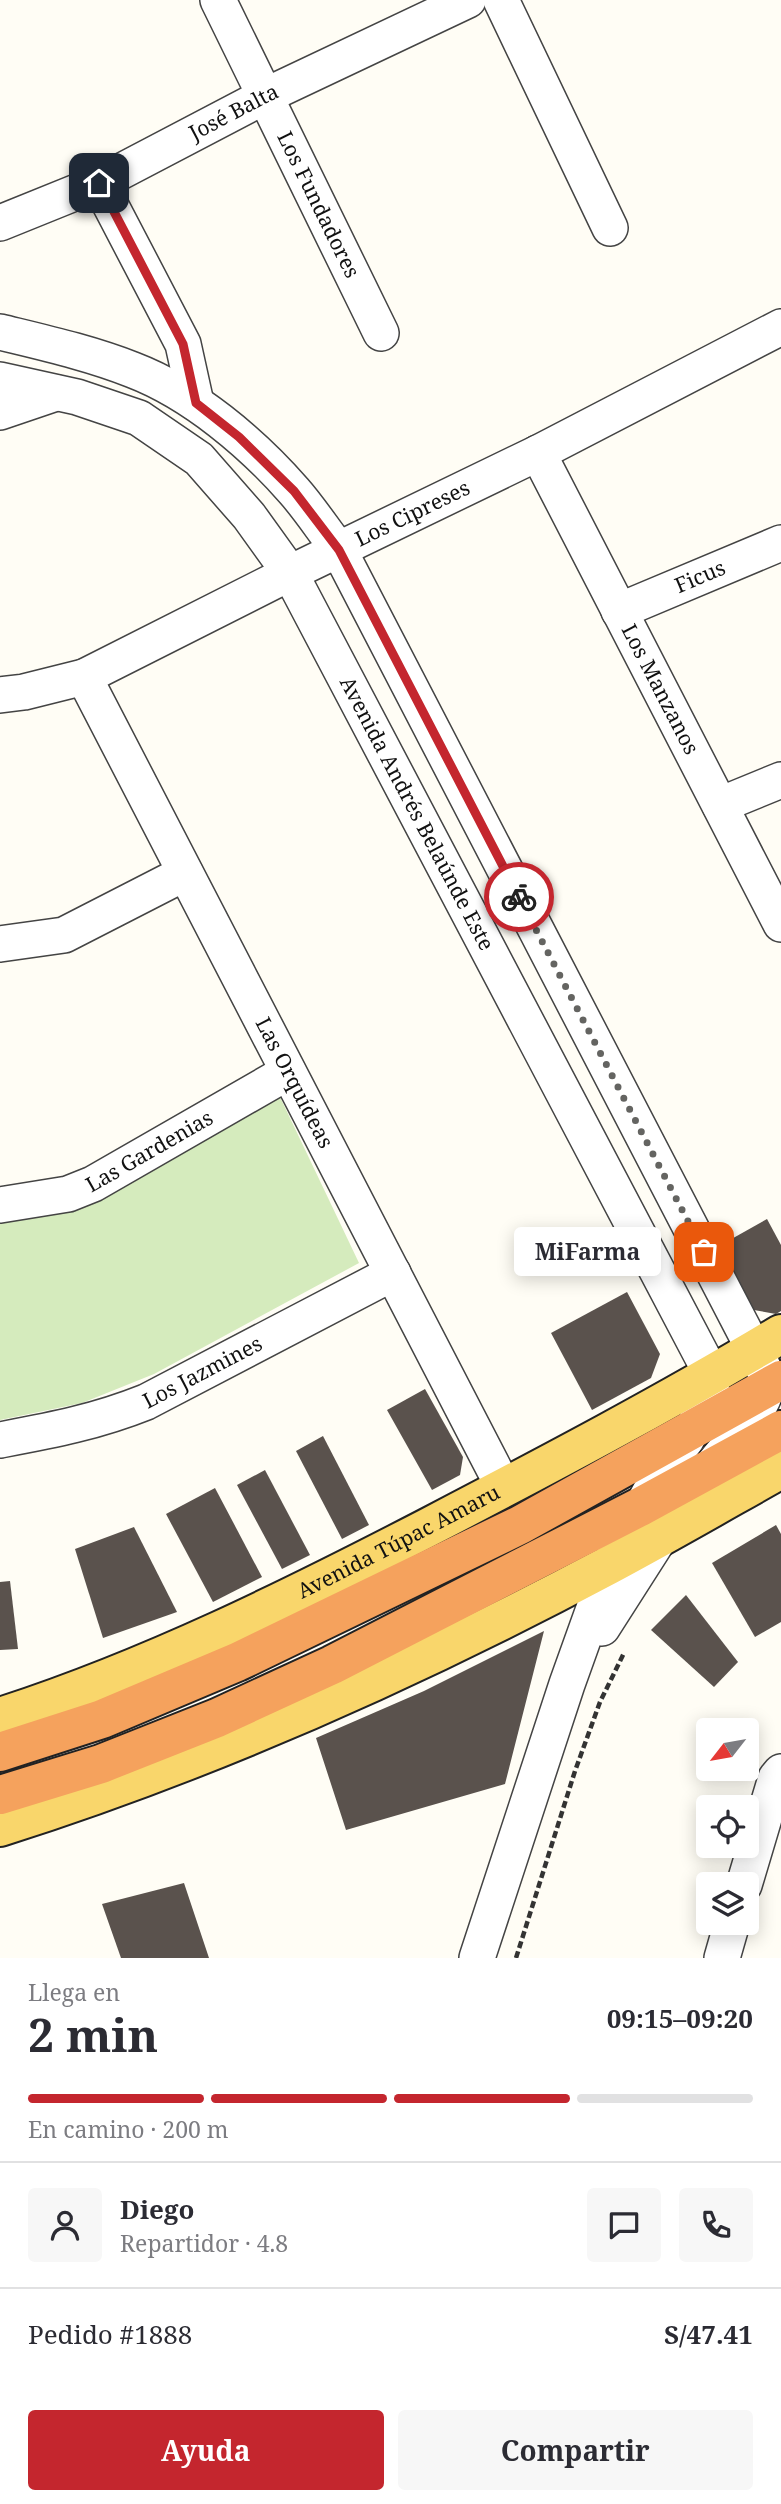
<!DOCTYPE html>
<html lang="es">
<head>
<meta charset="utf-8">
<style>
  :root { --surface:#fff; --page:#f7f7f7; --text:#2b2b33; --muted:#7c7c81; --line:#e1e1e2; --accent:#c4262e }
  body { margin:0; font-family:"Noto Serif",serif; background:var(--page); color:var(--text); height:100vh; display:flex; flex-direction:column; font-size:26px; white-space:nowrap }
  * { box-sizing:border-box; margin:0 }
  p { font-size:23px; color:var(--muted) }
  .icon { flex:none; width:38px; height:38px; fill:none; stroke:currentColor; stroke-width:2; stroke-linecap:round; stroke-linejoin:round }
  .map { position:relative; height:1958px; overflow:hidden }
  .details { display:flex; flex-direction:column; background:var(--surface); flex:1 }
  .details>* { flex:none }
  .needle { width:46px; rotate:239deg }
  .buttons { position:absolute; left:696px; top:1718px; display:grid; gap:14px }
  .buttons a { display:grid; place-items:center; width:63px; height:63px; border-radius:7px; background:var(--surface); box-shadow:0 4px 18px #0003; font-size:35px }
  .pin { position:absolute; display:grid; place-items:center; width:60px; height:60px; color:#fff; margin:-30px; border-radius:14px; box-shadow:0 4px 10px #0006 }
  .courier { position:absolute; display:grid; place-items:center; width:70px; height:70px; margin:-35px; border:5px solid #c4262e; border-radius:50%; background:#fff; color:#222; box-shadow:0 2px 9px #0007 }
  .bubble { position:absolute; height:49px; border-radius:7px; background:var(--surface); box-shadow:0 4px 18px #0003; font-size:23px; font-weight:700; line-height:49px; text-align:center }
  .head em { font-style:normal; font-weight:700 }
  .head div { display:flex; flex-direction:column-reverse }
  .head { display:flex; align-items:center; justify-content:space-between; height:119px; padding:0 28px }
  h1 { font-size:46px; font-weight:700; line-height:52px }
  .bar { display:grid; grid-template-columns:repeat(4,1fr); gap:10px 7px; align-content:center; height:84px; padding:0 28px }
  .bar i { height:9px; border-radius:5px; background:var(--line) }
  .bar .active { background:var(--accent) }
  .bar p { grid-column:span 4 }
  .line { display:flex; align-items:center; gap:18px; padding:0 28px; border-top:2px solid var(--line) }
  .line div { flex:1 }
  .round { display:grid; place-items:center; flex:none; width:74px; height:74px; border-radius:7px; background:var(--page) }
  .cta { display:flex; gap:14px; margin-top:auto; padding:14px 28px }
  .cta a { flex:1; height:80px; border-radius:7px; background:var(--accent); color:#fff; font-size:28px; font-weight:700; line-height:80px; text-align:center }
  .cta a+a { background:var(--page); color:var(--text) }
  .map>svg:first-child { display:block }
  .green { fill:#d5ebbd }
  .building { fill:#5a524d }
  .lines { fill:none; stroke-linecap:round; stroke-linejoin:round }
  .minor-casing { stroke:#444; stroke-width:38 }
  .major-casing { stroke:#222; stroke-width:42 }
  .highway-casing { stroke:#222; stroke-width:42 }
  .path { stroke:#333; stroke-width:4.5; stroke-dasharray:7 3.5; stroke-linecap:butt }
  .minor { stroke:#fff; stroke-width:35 }
  .major { stroke:#f9d66b; stroke-width:38 }
  .highway { stroke:#f5a25d; stroke-width:38 }
  .done { stroke:#646461; stroke-width:7; stroke-dasharray:0 12.6 }
  .route { stroke:#c4262e; stroke-width:9 }
  .labels { text-anchor:middle; stroke-width:7; stroke-linejoin:round; paint-order:stroke }
  .street-label { font-size:21px; fill:#111; stroke:#fff }
</style>
</head>
<body>
<div class="map">
<svg width="781" height="1958" viewBox="0 0 781 1958">
  <rect width="100%" height="100%" fill="#fffdf5"/>
  <!-- green -->
  <polygon class="green" points="280,1097 359,1263 154,1374 82,1403 0,1420 0,1220 100,1199"/>
  <!-- building -->
  <g class="building">
    <polygon points="767,1219 781,1245 781,1311 776,1314 754,1310 719,1246"/>
    <polygon points="627,1292 660,1354 651,1378 592,1410 551,1333"/>
    <polygon points="425,1389 463,1457 460,1475 432,1490 387,1410"/>
    <polygon points="323,1436 369,1525 342,1539 296,1451"/>
    <polygon points="265,1470 310,1555 282,1569 237,1485"/>
    <polygon points="215,1488 262,1577 213,1602 166,1514"/>
    <polygon points="776,1525 781,1534 781,1622 755,1637 712,1563"/>
    <polygon points="134,1527 177,1612 103,1638 75,1549"/>
    <polygon points="10,1581 18,1649 0,1650 0,1582"/>
    <polygon points="686,1595 738,1662 714,1687 651,1630"/>
    <polygon points="544,1631 505,1784 346,1830 316,1738 424,1691"/>
    <polygon points="184,1883 209,1958 121,1958 102,1904"/>
  </g>
  <g class="lines">
    <!-- minor casing -->
    <g class="minor-casing">
      <g id="minor">
        <path id="s1" d="M218 0 381 333"/>
        <polyline points="501,0 610,228"/>
        <polyline points="99,183 183,344 196,403"/>
        <path id="s2" d="M0 223 99 183 265 96 468 0"/>
        <path d="M0 332C45 343 90 353 133 370 193 393 252 443 294 491 310 509 324 531 339 550L762 1365C764 1370 767 1376 767 1382 768 1407 727 1446 712 1466"/>
        <path id="s3" d="M0 380 77 397 139 418 199 459 249 516 290 573 712 1375 711 1393 702 1412 686 1440 661 1472 610 1564 567 1684 477 1958"/>
        <polyline points="0,412 56,393"/>
        <path id="s4" d="M538 453 781 924"/>
        <path id="s5" d="M619 611 781 543"/>
        <path id="s6" d="M84 677 504 1488"/>
        <path id="s7" d="M0 695 24 692 84 677 290 573 538 453 781 327"/>
        <polyline points="720,805 781,780"/>
        <polyline points="0,944 64,935 185,873"/>
        <path id="s8" d="M0 1205 68 1194 93 1184 288 1072"/>
        <path id="s9" d="M0 1440C53 1430 96 1422 146 1402L393 1273"/>
        <polyline points="602,1628 664,1531"/>
        <polyline points="744,1885 776,1778 781,1772"/>
        <polyline points="722,1958 732,1923"/>
      </g>
    </g>
    <!-- major casing -->
    <g class="major-casing">
      <g id="major">
        <path id="s10" d="M0 1717C149 1669 290 1599 429 1527 548 1465 666 1403 781 1334"/>
        <path d="M0 1827C211 1760 414 1669 609 1565 667 1534 724 1501 781 1469"/>
      </g>
    </g>
    <!-- highway casing -->
    <g class="highway-casing">
      <g id="highway">
        <polyline points="0,1752 102,1719 237,1662 520,1525 781,1380"/>
        <polyline points="0,1795 101,1764 217,1718 332,1665 640,1507 781,1430"/>
      </g>
    </g>
    <!-- path -->
    <polyline class="path" points="516,1958 575,1771 600,1702 624,1653"/>
    <!-- minor -->
    <use href="#minor" class="minor"/>
    <!-- major -->
    <use href="#major" class="major"/>
    <!-- highway -->
    <use href="#highway" class="highway"/>
  </g>
  <g class="lines">
    <!-- done -->
    <polyline class="done" points="519,897 704,1252"/>
    <!-- route -->
    <polyline class="route" points="99,183 183,344 196,403 239,437 294,491 339,550 519,897"/>
  </g>
  <g class="labels">
    <!-- street labels -->
    <g class="street-label">
      <text dy="7" stroke="none"><textPath href="#s2" startOffset="259">José Balta</textPath></text>
      <text dy="7" stroke="none"><textPath href="#s1" startOffset="228">Los Fundadores</textPath></text>
      <text dy="7" stroke="none"><textPath href="#s7" startOffset="453">Los Cipreses</textPath></text>
      <text dy="7" stroke="none"><textPath href="#s5" startOffset="88">Ficus</textPath></text>
      <text dy="7" stroke="none"><textPath href="#s4" startOffset="266">Los Manzanos</textPath></text>
      <text dy="7" stroke="none"><textPath href="#s3" startOffset="635">Avenida Andrés Belaúnde Este</textPath></text>
      <text dy="7" stroke="none"><textPath href="#s6" startOffset="457">Las Orquídeas</textPath></text>
      <text dy="7" stroke="none"><textPath href="#s8" startOffset="161">Las Gardenias</textPath></text>
      <text dy="7" stroke="none"><textPath href="#s9" startOffset="215">Los Jazmines</textPath></text>
      <text dy="7" stroke="none"><textPath href="#s10" startOffset="436">Avenida Túpac Amaru</textPath></text>
    </g>
  </g>
</svg>
<div class="buttons">
<a><svg class="needle" viewBox="-14 -14 28 28"><path d="M0-13l5 13h-10z" fill="#e53935"/><path d="M0 13l5-13h-10z" fill="#7c7c81"/></svg></a>
<a><svg class="icon" aria-label="locate" viewBox="0 0 24 24"><circle cx="12" cy="12" r="6"/><path d="M12 2v4M12 18v4M2 12h4M18 12h4"/></svg></a>
<a><svg class="icon" aria-label="layers" viewBox="0 0 24 24"><path d="M12 4l9 5-9 5-9-5zM3 14l9 5 9-5"/></svg></a>
</div>
<div class="pin" style="left:704px;top:1252px;background:#ea580c"><svg class="icon" aria-label="bag" viewBox="0 0 24 24"><path d="M5 8h14l-1 12H6zM9 8a3 3 0 0 1 6 0"/></svg></div>
<div class="pin" style="left:99px;top:183px;background:#1f2937"><svg class="icon" aria-label="home" viewBox="0 0 24 24"><path d="M3 11l9-7 9 7M6 9v11h12V9"/></svg></div>
<div class="courier" style="left:519px;top:897px"><svg class="icon" aria-label="bike" viewBox="0 0 24 24"><circle cx="6" cy="16" r="4"/><circle cx="18" cy="16" r="4"/><path d="M6 16l4-8h5l3 8M10 8l3 8H6M13 5h3"/></svg></div>
<div class="bubble" style="left:514px;top:1227px;width:147px">MiFarma</div>
</div>
<section class="details">
<div class="head"><div><h1>2 min</h1><p>Llega en</p></div><em>09:15–09:20</em></div>
<div class="bar"><i class="active"></i><i class="active"></i><i class="active"></i><i></i><p>En camino · 200 m</p></div>
<div class="line" style="height:126px"><a class="round"><svg class="icon" aria-label="person" viewBox="0 0 24 24"><circle cx="12" cy="8" r="4"/><path d="M4 21q1-7 8-7t8 7"/></svg></a><div><b>Diego</b><p>Repartidor · 4.8</p></div><a class="round"><svg class="icon" aria-label="chat" viewBox="0 0 24 24"><path d="M4 5h16v11H9l-5 4z"/></svg></a><a class="round"><svg class="icon" aria-label="phone" viewBox="0 0 24 24"><path d="M5 4h4l2 5-3 2q2 4 5 5l2-3 5 2v4C11 20 4 13 5 4z"/></svg></a></div>
<div class="line" style="height:91px"><div>Pedido #1888</div><b>S/47.41</b></div>
<div class="cta"><a>Ayuda</a><a>Compartir</a></div>
</section>
</body>
</html>
